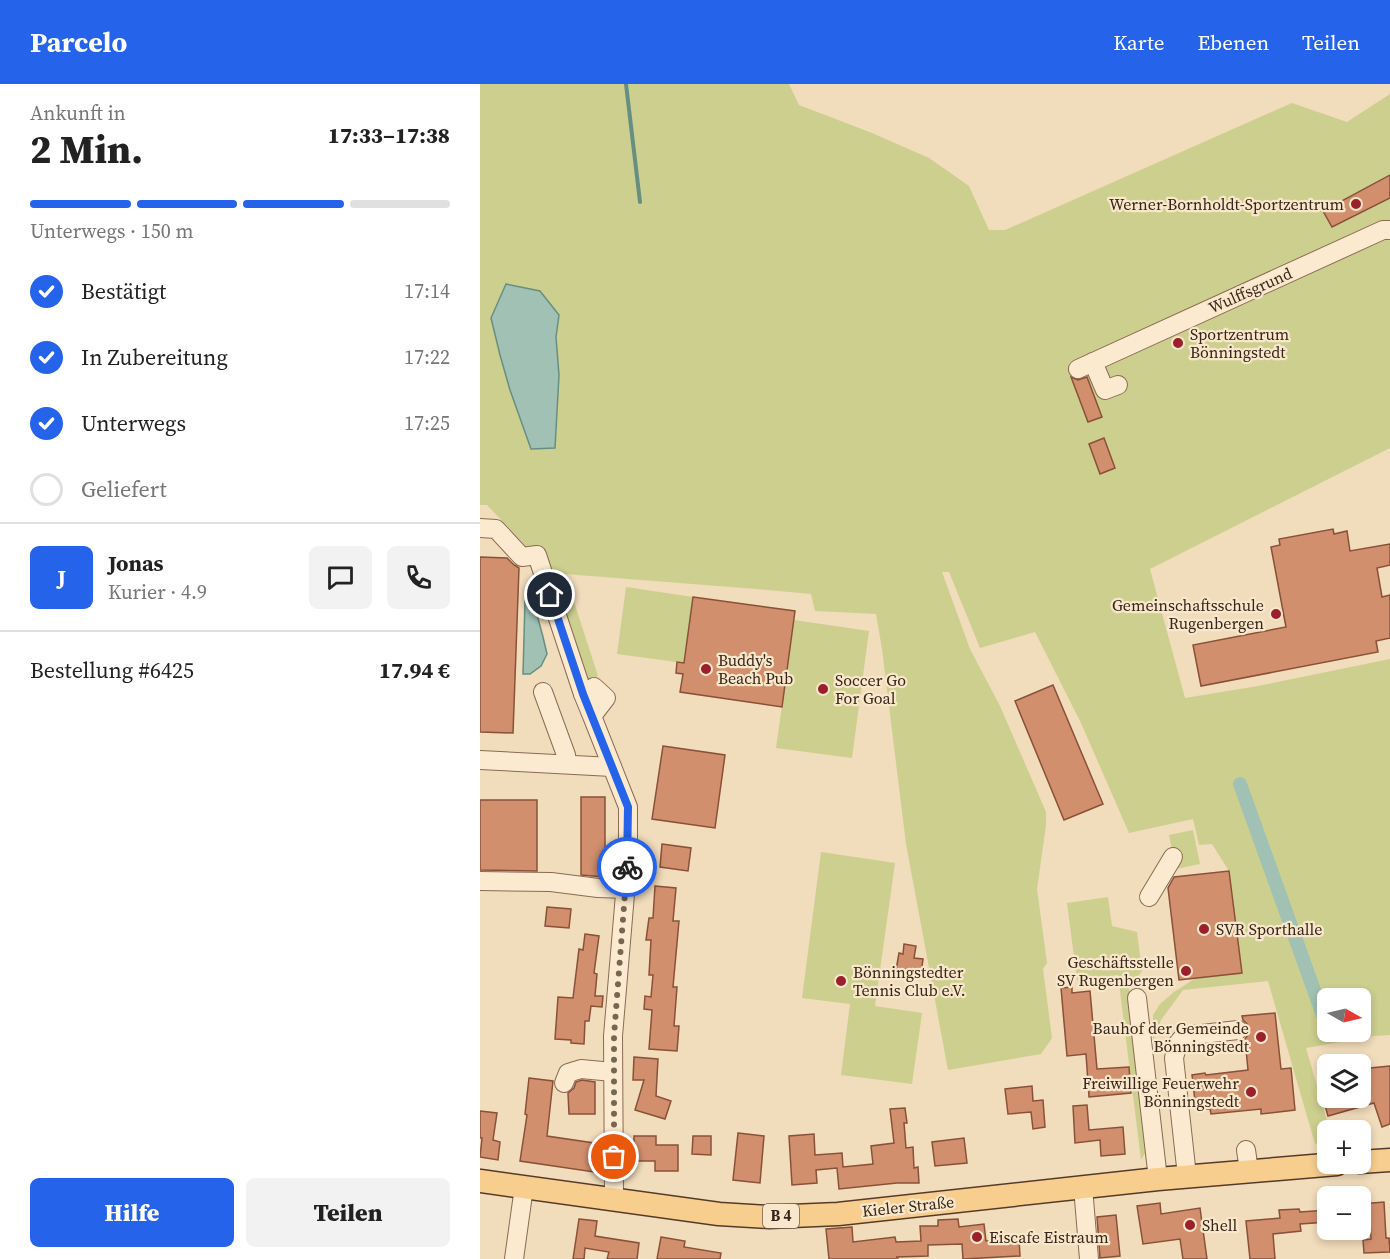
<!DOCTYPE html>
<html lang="de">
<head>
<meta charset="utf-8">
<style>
  :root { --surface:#fff; --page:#f2f2f2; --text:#222; --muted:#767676; --line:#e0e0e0; --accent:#2563eb }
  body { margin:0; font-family:"Source Serif 4",serif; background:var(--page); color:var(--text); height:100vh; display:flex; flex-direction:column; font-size:22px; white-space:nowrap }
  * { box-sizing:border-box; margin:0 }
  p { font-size:20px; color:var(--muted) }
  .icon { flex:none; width:33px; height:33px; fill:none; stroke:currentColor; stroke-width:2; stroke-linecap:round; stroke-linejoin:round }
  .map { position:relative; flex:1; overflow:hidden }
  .side { display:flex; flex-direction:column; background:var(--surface); width:480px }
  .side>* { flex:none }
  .needle { width:39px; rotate:98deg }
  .fabs { position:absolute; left:837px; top:904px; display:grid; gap:12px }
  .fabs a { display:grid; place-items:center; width:54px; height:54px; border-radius:9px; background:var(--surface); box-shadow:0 3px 9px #0003; font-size:30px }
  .pin { position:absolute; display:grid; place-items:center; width:51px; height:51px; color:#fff; margin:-26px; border:3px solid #fff; border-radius:50%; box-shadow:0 2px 6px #0007 }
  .courier { position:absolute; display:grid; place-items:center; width:60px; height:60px; margin:-30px; border:4px solid #2563eb; border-radius:50%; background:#fff; color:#222; box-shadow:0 2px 8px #0007 }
  .summary em { font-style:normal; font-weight:800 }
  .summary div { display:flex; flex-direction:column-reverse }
  .summary { display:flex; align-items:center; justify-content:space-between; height:102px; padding:0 30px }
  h1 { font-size:39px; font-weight:800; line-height:45px }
  .bar { display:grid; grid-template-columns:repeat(4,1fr); gap:9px 6px; align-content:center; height:72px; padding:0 30px }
  .bar i { height:8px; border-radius:4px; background:var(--line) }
  .bar .current { background:var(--accent) }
  .bar p { grid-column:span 4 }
  .line { display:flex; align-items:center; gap:15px; padding:0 30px; border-top:2px solid var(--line) }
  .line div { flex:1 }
  .round { display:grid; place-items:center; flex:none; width:63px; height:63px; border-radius:9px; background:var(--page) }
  ol { padding:0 30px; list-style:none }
  li { display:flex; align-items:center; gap:18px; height:66px }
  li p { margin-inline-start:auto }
  li .icon { padding:6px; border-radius:50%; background:var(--accent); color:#fff; stroke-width:4 }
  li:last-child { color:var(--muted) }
  li i { width:33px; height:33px; border:3px solid var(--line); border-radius:50% }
  .cta { display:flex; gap:12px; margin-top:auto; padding:12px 30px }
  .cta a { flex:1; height:69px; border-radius:9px; background:var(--accent); color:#fff; font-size:24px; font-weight:800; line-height:69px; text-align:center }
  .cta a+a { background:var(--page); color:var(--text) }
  header { display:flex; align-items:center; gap:36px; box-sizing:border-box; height:84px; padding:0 30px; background:var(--accent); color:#fff }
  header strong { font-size:28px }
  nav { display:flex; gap:33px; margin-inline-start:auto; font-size:21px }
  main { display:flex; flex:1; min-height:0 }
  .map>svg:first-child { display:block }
  .green { fill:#cdcf8f; fill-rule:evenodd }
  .water { fill:#a0c1b4; stroke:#678f81; stroke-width:1.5 }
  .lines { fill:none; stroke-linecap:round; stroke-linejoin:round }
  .stream { stroke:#678f81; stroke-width:4 }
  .canal { stroke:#a0c1b4; stroke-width:14 }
  .building { fill:#d28f6e; stroke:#895138; stroke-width:1.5 }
  .minor-casing { stroke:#896b54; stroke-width:20 }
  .major-casing { stroke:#563a29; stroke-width:25 }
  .minor { stroke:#fbeacf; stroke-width:18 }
  .major { stroke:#f8ce8f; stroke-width:22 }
  .done { stroke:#786552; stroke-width:6; stroke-dasharray:0 10.8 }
  .route { stroke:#2563eb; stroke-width:8 }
  .poi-dot { fill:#9c202c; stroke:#f8e7cb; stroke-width:2 }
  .labels { text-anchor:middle; stroke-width:4.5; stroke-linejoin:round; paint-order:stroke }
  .shield { fill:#f8e7cb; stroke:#715f4f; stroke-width:1.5 }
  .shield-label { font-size:15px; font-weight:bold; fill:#37251a }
  .poi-label { font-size:16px; fill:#37251a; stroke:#f8e7cb; text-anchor:start }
  .street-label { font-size:16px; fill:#37251a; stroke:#f8e7cb }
</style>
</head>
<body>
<header>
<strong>Parcelo</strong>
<nav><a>Karte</a><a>Ebenen</a><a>Teilen</a></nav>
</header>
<main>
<section class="side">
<div class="summary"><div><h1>2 Min.</h1><p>Ankunft in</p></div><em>17:33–17:38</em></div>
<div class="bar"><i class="current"></i><i class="current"></i><i class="current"></i><i></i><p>Unterwegs · 150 m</p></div>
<ol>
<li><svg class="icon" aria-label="check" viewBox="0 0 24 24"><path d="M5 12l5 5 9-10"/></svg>Bestätigt<p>17:14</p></li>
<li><svg class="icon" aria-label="check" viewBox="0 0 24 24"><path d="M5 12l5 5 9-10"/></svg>In Zubereitung<p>17:22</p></li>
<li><svg class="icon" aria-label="check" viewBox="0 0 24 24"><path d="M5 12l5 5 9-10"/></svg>Unterwegs<p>17:25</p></li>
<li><i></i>Geliefert</li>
</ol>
<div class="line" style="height:108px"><b class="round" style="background:var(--accent);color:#fff">J</b><div><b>Jonas</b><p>Kurier · 4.9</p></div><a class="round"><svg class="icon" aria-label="chat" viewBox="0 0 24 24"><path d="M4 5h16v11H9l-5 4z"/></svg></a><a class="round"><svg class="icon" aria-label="phone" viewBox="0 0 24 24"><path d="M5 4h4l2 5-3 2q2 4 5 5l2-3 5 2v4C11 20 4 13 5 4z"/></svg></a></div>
<div class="line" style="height:78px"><div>Bestellung #6425</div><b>17.94 €</b></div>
<div class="cta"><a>Hilfe</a><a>Teilen</a></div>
</section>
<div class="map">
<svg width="910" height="1175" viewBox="0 0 910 1175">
  <rect width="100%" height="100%" fill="#f1dcbb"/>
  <!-- green -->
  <g class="green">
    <path d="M0 0H309L319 21 392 49 449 74 489 102 509 146H525L812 19 867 38 910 10V364L670 485 705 614 778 602 910 575V951L894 952 826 964 850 1047H848L847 1057 835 1060 788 897 703 906 681 936 673 957V931L680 920 694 908 716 894 761 888 749 787 732 760 719 761 713 735 649 749 601 639 555 548 500 564 469 488H462L490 565 520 622 566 728V741L557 805 567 879 563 885 572 954 561 970 468 986 426 760 402 565 396 530 335 527 331 510 276 505 85 490 118 592 92 603 45 461 7 421H0ZM79 231 76 253 79 291 75 364H51L30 306 20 271 11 234ZM848 915H880V948H848Z"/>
    <polygon points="146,503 213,513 204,579 137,570"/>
    <polygon points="314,536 389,547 372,674 296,664"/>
    <polygon points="713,746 720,780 696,785 689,751"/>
    <polygon points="341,768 415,779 395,922 442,929 432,1000 361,991 370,920 322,914"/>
    <polygon points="628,813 632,842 657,848 662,887 649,904 670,1060 661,1076 638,891 597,896 587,819"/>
  </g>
  <!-- water -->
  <g class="water">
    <polygon points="26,200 60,207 79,231 76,253 79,291 75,364 51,365 30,306 20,271 11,234"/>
    <polygon points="45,517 56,527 63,553 67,570 61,582 50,590 43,590"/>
  </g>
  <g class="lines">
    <!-- stream -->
    <polyline class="stream" points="146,0 160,118"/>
    <!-- canal -->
    <polyline class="canal" points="760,700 844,934"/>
  </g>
  <!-- building -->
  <g class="building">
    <polygon points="910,91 910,114 852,143 843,127"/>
    <polygon points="591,293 598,296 607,293 622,333 608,338"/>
    <polygon points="624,354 635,384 620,390 609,360"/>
    <polygon points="853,445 854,450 867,447 870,467 910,460 910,481 897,484 902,513 910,511 910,554 896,557 898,568 721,602 713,561 806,543 791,463 800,461 799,455"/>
    <polygon points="0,473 27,474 34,481 39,484 33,649 0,648"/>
    <polygon points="213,513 315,527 302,623 200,608 203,590 196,589 197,578 204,579"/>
    <polygon points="573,601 623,720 584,736 535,617"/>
    <polygon points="183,662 245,671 235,744 172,735"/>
    <polygon points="101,713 125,713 125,793 101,791"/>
    <polygon points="0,716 57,716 57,787 0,786"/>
    <polygon points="182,760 211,764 208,787 180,783"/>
    <polygon points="749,787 762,889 699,896 688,804 694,793"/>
    <polygon points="175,802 196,804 193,837 199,837 193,903 197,903 194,942 199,942 197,967 169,965 172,926 164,925 165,912 171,913 173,891 169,891 171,856 166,856 169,834 173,834"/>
    <polygon points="67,823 91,825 89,844 65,842"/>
    <polygon points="105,850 119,852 114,889 117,890 115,912 123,912 122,923 111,922 109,937 105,937 104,960 91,959 91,956 75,955 78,913 93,914 99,865 103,866"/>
    <polygon points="424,860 436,862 434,874 443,875 441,890 416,886 419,869 423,870"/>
    <polygon points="592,903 592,909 610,907 617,985 649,983 651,1009 609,1013 606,970 587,972 581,904"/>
    <polygon points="795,929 801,985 811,984 815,1026 781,1030 781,1025 731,1030 730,1025 716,1026 712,991 725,989 726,991 768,986 765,955 768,951 769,945 767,940 763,936 762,932"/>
    <polygon points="154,973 178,975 176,1012 191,1017 185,1035 155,1026 164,996 153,996"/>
    <polygon points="910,982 910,1040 902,1043 894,1019 848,1032 843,1014 880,1014 880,985"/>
    <polygon points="49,994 73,997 67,1052 114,1059 114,1088 40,1077 47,1031 45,1030"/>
    <polygon points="102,996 115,998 115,1030 89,1030 88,1009 94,1004 96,998"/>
    <polygon points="552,1002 553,1017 563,1016 565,1043 553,1045 551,1028 528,1030 525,1005"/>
    <polygon points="607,1021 609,1046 643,1043 645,1070 621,1072 620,1056 595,1059 593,1022"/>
    <polygon points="425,1024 427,1039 424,1039 426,1064 433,1063 434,1084 438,1083 439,1099 417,1099 359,1105 357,1084 336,1086 337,1099 312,1101 309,1052 334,1050 335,1071 362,1069 363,1083 393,1080 391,1062 414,1059 410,1025"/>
    <polygon points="0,1027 17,1029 13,1056 20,1058 18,1076 0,1073 2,1054 0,1054"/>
    <polygon points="258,1049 284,1052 280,1099 253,1096"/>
    <polygon points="154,1052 176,1052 176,1061 198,1061 198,1087 175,1087 175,1077 154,1077"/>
    <polygon points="213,1052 231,1052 231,1071 212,1070"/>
    <polygon points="484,1054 487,1079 455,1082 452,1058"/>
    <polygon points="904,1118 906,1154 909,1154 910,1168 884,1169 883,1156 891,1155 890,1134 880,1135 880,1120"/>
    <polygon points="680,1119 681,1130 720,1124 727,1175 703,1175 700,1155 663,1160 657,1122"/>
    <polygon points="819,1125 820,1128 848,1126 848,1138 820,1140 821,1147 793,1150 795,1175 770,1175 766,1137 800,1134 799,1126"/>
    <polygon points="636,1131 640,1172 620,1174 617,1133"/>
    <polygon points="99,1135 117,1137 115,1152 159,1159 157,1175 127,1175 129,1168 105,1164 104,1175 93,1175"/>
    <polygon points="478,1135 479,1143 504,1140 506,1157 539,1155 540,1172 483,1175 482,1160 448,1161 448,1172 417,1173 418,1175 349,1175 346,1145 372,1143 373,1158 415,1153 416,1158 441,1157 440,1142 458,1142 458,1136"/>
    <polygon points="181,1153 205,1157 204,1163 241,1169 240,1175 177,1175"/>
  </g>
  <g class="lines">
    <!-- minor casing -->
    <g class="minor-casing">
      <g id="minor">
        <polyline points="613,278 625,306 638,301"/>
        <polyline points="598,285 903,146 910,146"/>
        <polyline points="0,444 16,445 42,473 57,471 103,610"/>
        <polyline points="63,608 86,671 87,680"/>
        <polyline points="112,632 103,610 114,603 126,614 112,632 148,723 148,775 133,952 134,1115"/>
        <polyline points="0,676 132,683"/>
        <polyline points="0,797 71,798 118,804 145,805"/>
        <polyline points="669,813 693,773"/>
        <polyline points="657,914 678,1095"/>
        <polyline points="84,999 88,989 101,985 133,988"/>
        <polyline points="766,1066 769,1087"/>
        <polyline points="707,1092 694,974 698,959 704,952 758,946"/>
        <polyline points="603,1103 609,1175"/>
        <polyline points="34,1175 44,1103"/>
      </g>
    </g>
    <!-- major casing -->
    <g class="major-casing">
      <g id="major">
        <polyline points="880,1078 910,1076"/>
        <polyline points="0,1097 239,1130 289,1133 358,1130 678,1095 857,1080"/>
      </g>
    </g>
    <!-- minor -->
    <use href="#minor" class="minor"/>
    <!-- major -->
    <use href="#major" class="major"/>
  </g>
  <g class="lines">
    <!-- done -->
    <polyline class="done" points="134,1073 134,952 147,783"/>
    <!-- route -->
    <polyline class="route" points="70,511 103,610 148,723 147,783"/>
  </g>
  <!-- markers -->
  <g class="poi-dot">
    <circle cx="876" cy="120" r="6"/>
    <circle cx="698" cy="259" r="6"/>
    <circle cx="796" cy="530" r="6"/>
    <circle cx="226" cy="585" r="6"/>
    <circle cx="343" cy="605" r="6"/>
    <circle cx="724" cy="845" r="6"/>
    <circle cx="706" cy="887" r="6"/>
    <circle cx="361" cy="897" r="6"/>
    <circle cx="781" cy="953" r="6"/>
    <circle cx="771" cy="1008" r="6"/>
    <circle cx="710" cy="1141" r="6"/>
    <circle cx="497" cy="1153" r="6"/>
  </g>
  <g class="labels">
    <!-- shield labels -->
    <rect class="shield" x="283" y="1120" width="36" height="24" rx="4.5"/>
    <g class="shield-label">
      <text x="301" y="1137">B 4</text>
    </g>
    <!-- poi labels -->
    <g class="poi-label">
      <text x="864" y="126" text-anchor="end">Werner-Bornholdt-Sportzentrum</text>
      <text x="710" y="256">Sportzentrum<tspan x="710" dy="18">Bönningstedt</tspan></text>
      <text x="784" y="527" text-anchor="end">Gemeinschaftsschule<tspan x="784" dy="18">Rugenbergen</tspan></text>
      <text x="238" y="582">Buddy's<tspan x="238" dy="18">Beach Pub</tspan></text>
      <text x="355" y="602">Soccer Go<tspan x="355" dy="18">For Goal</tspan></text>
      <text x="736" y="851">SVR Sporthalle</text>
      <text x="694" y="884" text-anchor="end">Geschäftsstelle<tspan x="694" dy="18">SV Rugenbergen</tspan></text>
      <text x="373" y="894">Bönningstedter<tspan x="373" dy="18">Tennis Club e.V.</tspan></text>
      <text x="769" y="950" text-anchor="end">Bauhof der Gemeinde<tspan x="769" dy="18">Bönningstedt</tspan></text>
      <text x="759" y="1005" text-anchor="end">Freiwillige Feuerwehr<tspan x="759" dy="18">Bönningstedt</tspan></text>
      <text x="722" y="1147">Shell</text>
      <text x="509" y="1159">Eiscafe Eistraum</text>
    </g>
    <!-- street labels -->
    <g class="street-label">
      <text transform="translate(770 206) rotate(-24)" y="6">Wulffsgrund</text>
      <text transform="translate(428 1122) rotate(-6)" y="6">Kieler Straße</text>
    </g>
  </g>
</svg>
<div class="fabs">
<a><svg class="needle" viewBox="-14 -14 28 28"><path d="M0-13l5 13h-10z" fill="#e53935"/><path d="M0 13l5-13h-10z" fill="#767676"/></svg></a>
<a><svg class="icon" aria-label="layers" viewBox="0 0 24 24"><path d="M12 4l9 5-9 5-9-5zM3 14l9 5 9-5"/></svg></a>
<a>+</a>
<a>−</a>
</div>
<div class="pin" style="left:134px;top:1073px;background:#ea580c"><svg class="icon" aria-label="bag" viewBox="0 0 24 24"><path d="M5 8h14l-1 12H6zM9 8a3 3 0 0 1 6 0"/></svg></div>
<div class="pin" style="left:70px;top:511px;background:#1f2937"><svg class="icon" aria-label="home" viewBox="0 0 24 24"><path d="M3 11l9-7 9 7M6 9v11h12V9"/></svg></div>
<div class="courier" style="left:147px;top:783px"><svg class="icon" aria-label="bike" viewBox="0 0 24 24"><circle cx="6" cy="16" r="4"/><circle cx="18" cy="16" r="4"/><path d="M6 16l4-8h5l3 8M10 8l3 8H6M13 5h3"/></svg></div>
</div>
</main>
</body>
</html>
